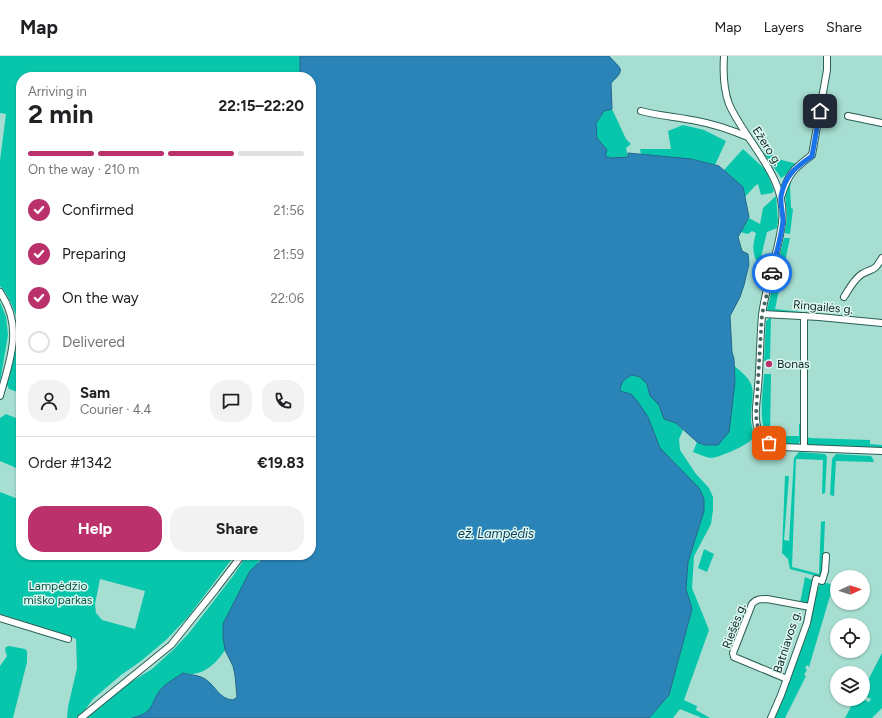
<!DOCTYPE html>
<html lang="en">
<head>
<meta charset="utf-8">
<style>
  :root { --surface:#fff; --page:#f2f2f2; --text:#202124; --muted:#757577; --line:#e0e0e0; --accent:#ba316c }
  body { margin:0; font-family:Figtree,sans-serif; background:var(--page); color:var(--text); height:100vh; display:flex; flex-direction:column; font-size:15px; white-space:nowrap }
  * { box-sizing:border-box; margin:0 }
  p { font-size:13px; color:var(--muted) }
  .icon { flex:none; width:22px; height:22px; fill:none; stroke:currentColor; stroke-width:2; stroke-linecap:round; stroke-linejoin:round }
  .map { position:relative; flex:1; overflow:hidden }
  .details { position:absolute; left:16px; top:16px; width:300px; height:488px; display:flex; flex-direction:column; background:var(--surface); border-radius:16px; box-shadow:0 1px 3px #0004 }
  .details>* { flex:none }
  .needle { width:26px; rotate:86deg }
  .fabs { position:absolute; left:830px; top:514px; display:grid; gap:8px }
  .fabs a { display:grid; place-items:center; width:40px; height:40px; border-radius:50%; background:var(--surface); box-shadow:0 1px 3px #0004; font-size:20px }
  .pin { position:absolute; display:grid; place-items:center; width:34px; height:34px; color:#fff; margin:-17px; border-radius:8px; box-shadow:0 2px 6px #0006 }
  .courier { position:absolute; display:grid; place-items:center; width:40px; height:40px; margin:-20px; border:3px solid #1a73e8; border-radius:50%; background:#fff; color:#222; box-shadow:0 1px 5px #0007 }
  .overview em { font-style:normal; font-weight:700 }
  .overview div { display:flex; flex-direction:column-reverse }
  .overview { display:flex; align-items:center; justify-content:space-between; height:68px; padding:0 12px }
  h1 { font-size:26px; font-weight:700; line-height:30px }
  .bar { display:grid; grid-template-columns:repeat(4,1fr); gap:6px 4px; align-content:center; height:48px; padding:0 12px }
  .bar i { height:5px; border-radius:3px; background:var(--line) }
  .bar .current { background:var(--accent) }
  .bar p { grid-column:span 4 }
  .line { display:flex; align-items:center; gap:10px; padding:0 12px; border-top:1px solid var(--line) }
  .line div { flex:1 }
  .round { display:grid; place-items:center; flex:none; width:42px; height:42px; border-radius:16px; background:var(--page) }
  ol { padding:0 12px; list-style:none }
  li { display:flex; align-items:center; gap:12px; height:44px }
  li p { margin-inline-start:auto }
  li .icon { padding:4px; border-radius:50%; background:var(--accent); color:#fff; stroke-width:4 }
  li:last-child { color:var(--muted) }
  li i { width:22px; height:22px; border:2px solid var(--line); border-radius:50% }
  .action { display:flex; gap:8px; margin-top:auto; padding:8px 12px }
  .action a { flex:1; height:46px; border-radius:16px; background:var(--accent); color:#fff; font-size:16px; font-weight:700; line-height:46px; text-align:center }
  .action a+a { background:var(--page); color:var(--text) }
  header { display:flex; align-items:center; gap:24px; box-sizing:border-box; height:56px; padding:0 20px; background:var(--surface); border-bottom:1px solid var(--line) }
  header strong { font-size:19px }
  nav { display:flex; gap:22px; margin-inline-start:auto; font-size:14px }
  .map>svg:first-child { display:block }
  .green { fill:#08c6ac; fill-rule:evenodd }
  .water { fill:#2a84b8; stroke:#22688b }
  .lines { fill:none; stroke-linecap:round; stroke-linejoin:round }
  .minor-casing { stroke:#295f54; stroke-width:8 }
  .minor { stroke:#fff; stroke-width:6 }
  .done { stroke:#44665f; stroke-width:4; stroke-dasharray:0 7.2 }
  .route { stroke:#1a73e8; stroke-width:5 }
  .poi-dot { fill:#ba316c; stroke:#ddf8f1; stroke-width:1.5 }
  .labels { text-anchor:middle; stroke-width:3; stroke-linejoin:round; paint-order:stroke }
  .street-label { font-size:12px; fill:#0f2521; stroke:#ddf8f1 }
  .poi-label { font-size:12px; fill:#0f2521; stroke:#ddf8f1; text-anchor:start }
  .park-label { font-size:12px; fill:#0b5448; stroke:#ddf8f1 }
  .water-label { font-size:13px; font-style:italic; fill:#0b3d58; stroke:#ddf8f1 }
</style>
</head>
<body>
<header>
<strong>Map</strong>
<nav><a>Map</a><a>Layers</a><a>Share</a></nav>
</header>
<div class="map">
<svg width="882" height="662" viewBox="0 0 882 662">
  <rect width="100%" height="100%" fill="#a6ded1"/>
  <!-- green -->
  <g class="green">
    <path d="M0 0H300V21H21V278C17 273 18 268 17 262 13 251 8 238 0 230V104L6 58 0 57Z"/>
    <polygon points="612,53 626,83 631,88 626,92 628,101 611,102 605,100 607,94 597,82 596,67 604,55"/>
    <polygon points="683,69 704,74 726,85 715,109 691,103 641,99 640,93 671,93 668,75"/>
    <polygon points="743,93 766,114 774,135 772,137 761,139 758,128 755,130 745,141 743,131 724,114"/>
    <polygon points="764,97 779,101 778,103 797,108 783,121 781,122"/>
    <polygon points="789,125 791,125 790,130 791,152 793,153 790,178 785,177 787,161 785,136"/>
    <path d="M776 140 778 165 777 172 767 176 761 201 760 204H756C752 195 753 187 756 177L752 175 748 178 740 176 749 162 760 168 763 152Z"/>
    <polygon points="784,182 790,182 775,253 819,258 769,255 767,254"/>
    <polygon points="0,246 6,261 8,279 0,326"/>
    <polygon points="771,261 770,305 764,305 766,265"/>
    <polygon points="21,293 21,337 9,333 6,327 15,295"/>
    <path d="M734 310C761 330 751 336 751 364 751 370 755 377 752 383 748 389 718 402 711 402 705 401 699 398 693 396L697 386 705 389 735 326Z"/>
    <path d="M764 318H771L770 380H799V368H801V383L798 389C790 388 780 389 773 386 756 376 763 336 764 318Z"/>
    <path d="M632 319 640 321 647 328 650 340 659 349 664 363 676 367 683 374 679 383 680 394 696 418 709 432 713 441V454L711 468 694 500 693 517 692 532 709 574 684 644 697 650 696 654 710 662H702L680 653 673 662H649L669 639 692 553 686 533 688 506 704 455V443L674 406 660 392 648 361 620 335C621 326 624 323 632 319Z"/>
    <polygon points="6,358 21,364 21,414 0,405 0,362"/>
    <polygon points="805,361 807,361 807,380 809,382 870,384 870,388 882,389 882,392 807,389 805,385"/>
    <polygon points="799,396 825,398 827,401 825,437 822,438 823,404 796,403 792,511 819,518 821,466 825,465 823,514 822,519 820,521 790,513 788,503 782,497 785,420 789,420 784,484 789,485 794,402"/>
    <polygon points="836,398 871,400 873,403 874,406 836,405 834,440 830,439 832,403"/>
    <path d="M0 436 18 443 21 441V499H235L188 561 166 584 141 605 121 619 93 643 82 658 76 662H67L68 651 77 612 76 583 64 578 0 558ZM100 523 145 535 135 573 102 564 96 557 95 548Z"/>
    <polygon points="704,493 714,498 707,516 698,512"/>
    <path d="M247 499H267L258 506 223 581 225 594C216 608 201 622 183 617L158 637 150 654 143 659 132 662H87L128 628 152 613 174 593 189 577 233 520Z"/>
    <polygon points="805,521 812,524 813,527 809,546 807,548 800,547"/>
    <polygon points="827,527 837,530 837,541 830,540 809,611 807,609 805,612 807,614 804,619 806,620 785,662 775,662 810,570 816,536 820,528"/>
    <polygon points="9,590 25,593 27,595 27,606 13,662 0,662 0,610 7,600 5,594 6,591"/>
    <polygon points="882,597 882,652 872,662 845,662 855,643 862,643 869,646 871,643 863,639 863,634"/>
  </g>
  <!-- water -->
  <path class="water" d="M300 0H609C620 13 627 12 611 27L612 53 604 55 596 67 597 82 607 94 605 100 611 102 628 101V97L691 103 719 110 743 131 749 161 738 181 742 195 748 198 749 208 744 229 740 241 730 260 732 296 734 303 735 326 729 376 718 389H705L697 386 676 367 664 363 659 349 650 340 647 328 640 321 632 319C624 323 621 326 620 335L631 338 638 346 648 361 660 392 699 432 704 443V455L688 506 686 533 692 553 669 639 649 662H132C158 656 149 644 164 630 170 625 177 621 183 617 190 619 199 619 205 623 216 630 219 643 233 644L237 641 235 619 233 610 225 594 223 581V568L250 515 267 499H311V396C314 387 316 379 311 371V21H300Z"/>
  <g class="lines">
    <!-- minor casing -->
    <g class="minor-casing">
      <g id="minor">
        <path d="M724 0C723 16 723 32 729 48 746 87 788 121 782 167 778 198 766 228 762 259 760 283 760 307 758 331 757 345 753 363 759 376 763 385 772 389 781 391L882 395"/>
        <path d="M641 55C660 60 678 61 697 65 714 68 731 74 748 81"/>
        <polyline points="848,60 882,67"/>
        <path d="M781 141C789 117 792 114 812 99L827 14V0"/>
        <path d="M0 236C24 272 10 303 0 340"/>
        <path d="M844 241C849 233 854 223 862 218 874 211 873 217 882 202"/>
        <polyline points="763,258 819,261 882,267"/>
        <polyline points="804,392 804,260"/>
        <polyline points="0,562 68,583"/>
        <path d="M787 623 734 601 733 597 752 548C756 543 760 543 767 543L810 551"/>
        <polyline points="81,662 171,589 216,533 242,499"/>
        <polyline points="771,662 781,639 807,567 816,523 822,525 825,515 826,500"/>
      </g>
    </g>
    <!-- minor -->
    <use href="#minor" class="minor"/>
  </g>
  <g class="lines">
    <!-- done -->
    <path class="done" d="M769 387C759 379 757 371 756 359L762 258 772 217"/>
    <!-- route -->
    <path class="route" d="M772 217C775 200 781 183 783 165 783 157 780 148 781 140 785 119 796 111 812 100L820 55"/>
  </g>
  <!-- markers -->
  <circle class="poi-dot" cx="769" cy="308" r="4"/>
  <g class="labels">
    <!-- street labels -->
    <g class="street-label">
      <text transform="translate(767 90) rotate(57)" y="4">Ežero g.</text>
      <text transform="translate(823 251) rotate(5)" y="4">Ringailės g.</text>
      <text transform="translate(734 570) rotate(-70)" y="4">Riešės g.</text>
      <text transform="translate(787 586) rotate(-72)" y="4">Batniavos g.</text>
    </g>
    <!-- poi labels -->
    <g class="poi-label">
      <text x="777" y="312">Bonas</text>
    </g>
    <!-- park labels -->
    <g class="park-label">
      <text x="58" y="534">Lampėdžio<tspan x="58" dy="14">miško parkas</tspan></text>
    </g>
    <!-- water labels -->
    <g class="water-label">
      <text x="496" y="482">ež. Lampėdis</text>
    </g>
  </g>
</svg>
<div class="fabs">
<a><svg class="needle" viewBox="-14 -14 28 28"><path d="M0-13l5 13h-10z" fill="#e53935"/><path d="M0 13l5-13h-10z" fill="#757577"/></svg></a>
<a><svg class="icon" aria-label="locate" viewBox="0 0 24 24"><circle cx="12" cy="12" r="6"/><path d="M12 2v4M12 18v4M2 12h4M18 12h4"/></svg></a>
<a><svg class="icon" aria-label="layers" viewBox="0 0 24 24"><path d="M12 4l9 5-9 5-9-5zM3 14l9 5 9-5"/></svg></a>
</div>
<div class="pin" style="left:769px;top:387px;background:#ea580c"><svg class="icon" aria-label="bag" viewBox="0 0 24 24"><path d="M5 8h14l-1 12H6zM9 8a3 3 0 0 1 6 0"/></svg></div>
<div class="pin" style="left:820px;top:55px;background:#1f2937"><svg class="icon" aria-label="home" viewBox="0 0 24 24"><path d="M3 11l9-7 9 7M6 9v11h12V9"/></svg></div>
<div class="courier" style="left:772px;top:217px"><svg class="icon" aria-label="car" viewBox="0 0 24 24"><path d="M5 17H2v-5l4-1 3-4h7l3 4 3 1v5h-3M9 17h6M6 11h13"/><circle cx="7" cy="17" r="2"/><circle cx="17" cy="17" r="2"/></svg></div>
<section class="details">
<div class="overview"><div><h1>2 min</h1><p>Arriving in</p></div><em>22:15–22:20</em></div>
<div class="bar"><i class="current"></i><i class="current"></i><i class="current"></i><i></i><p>On the way · 210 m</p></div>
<ol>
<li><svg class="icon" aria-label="check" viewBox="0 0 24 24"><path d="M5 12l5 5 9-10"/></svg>Confirmed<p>21:56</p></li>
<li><svg class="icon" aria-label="check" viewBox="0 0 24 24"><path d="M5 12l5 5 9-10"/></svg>Preparing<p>21:59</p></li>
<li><svg class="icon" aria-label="check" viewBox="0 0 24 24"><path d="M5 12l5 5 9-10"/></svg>On the way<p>22:06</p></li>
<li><i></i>Delivered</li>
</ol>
<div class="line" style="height:72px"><a class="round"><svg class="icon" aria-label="person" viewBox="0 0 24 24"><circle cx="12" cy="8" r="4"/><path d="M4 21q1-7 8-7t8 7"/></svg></a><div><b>Sam</b><p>Courier · 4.4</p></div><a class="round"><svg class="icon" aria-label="chat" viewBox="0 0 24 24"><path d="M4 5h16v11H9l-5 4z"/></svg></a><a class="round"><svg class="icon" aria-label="phone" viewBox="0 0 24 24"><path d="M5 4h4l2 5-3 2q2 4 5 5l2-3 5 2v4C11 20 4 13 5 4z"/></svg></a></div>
<div class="line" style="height:52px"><div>Order #1342</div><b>€19.83</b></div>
<div class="action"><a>Help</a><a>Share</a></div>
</section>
</div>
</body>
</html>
